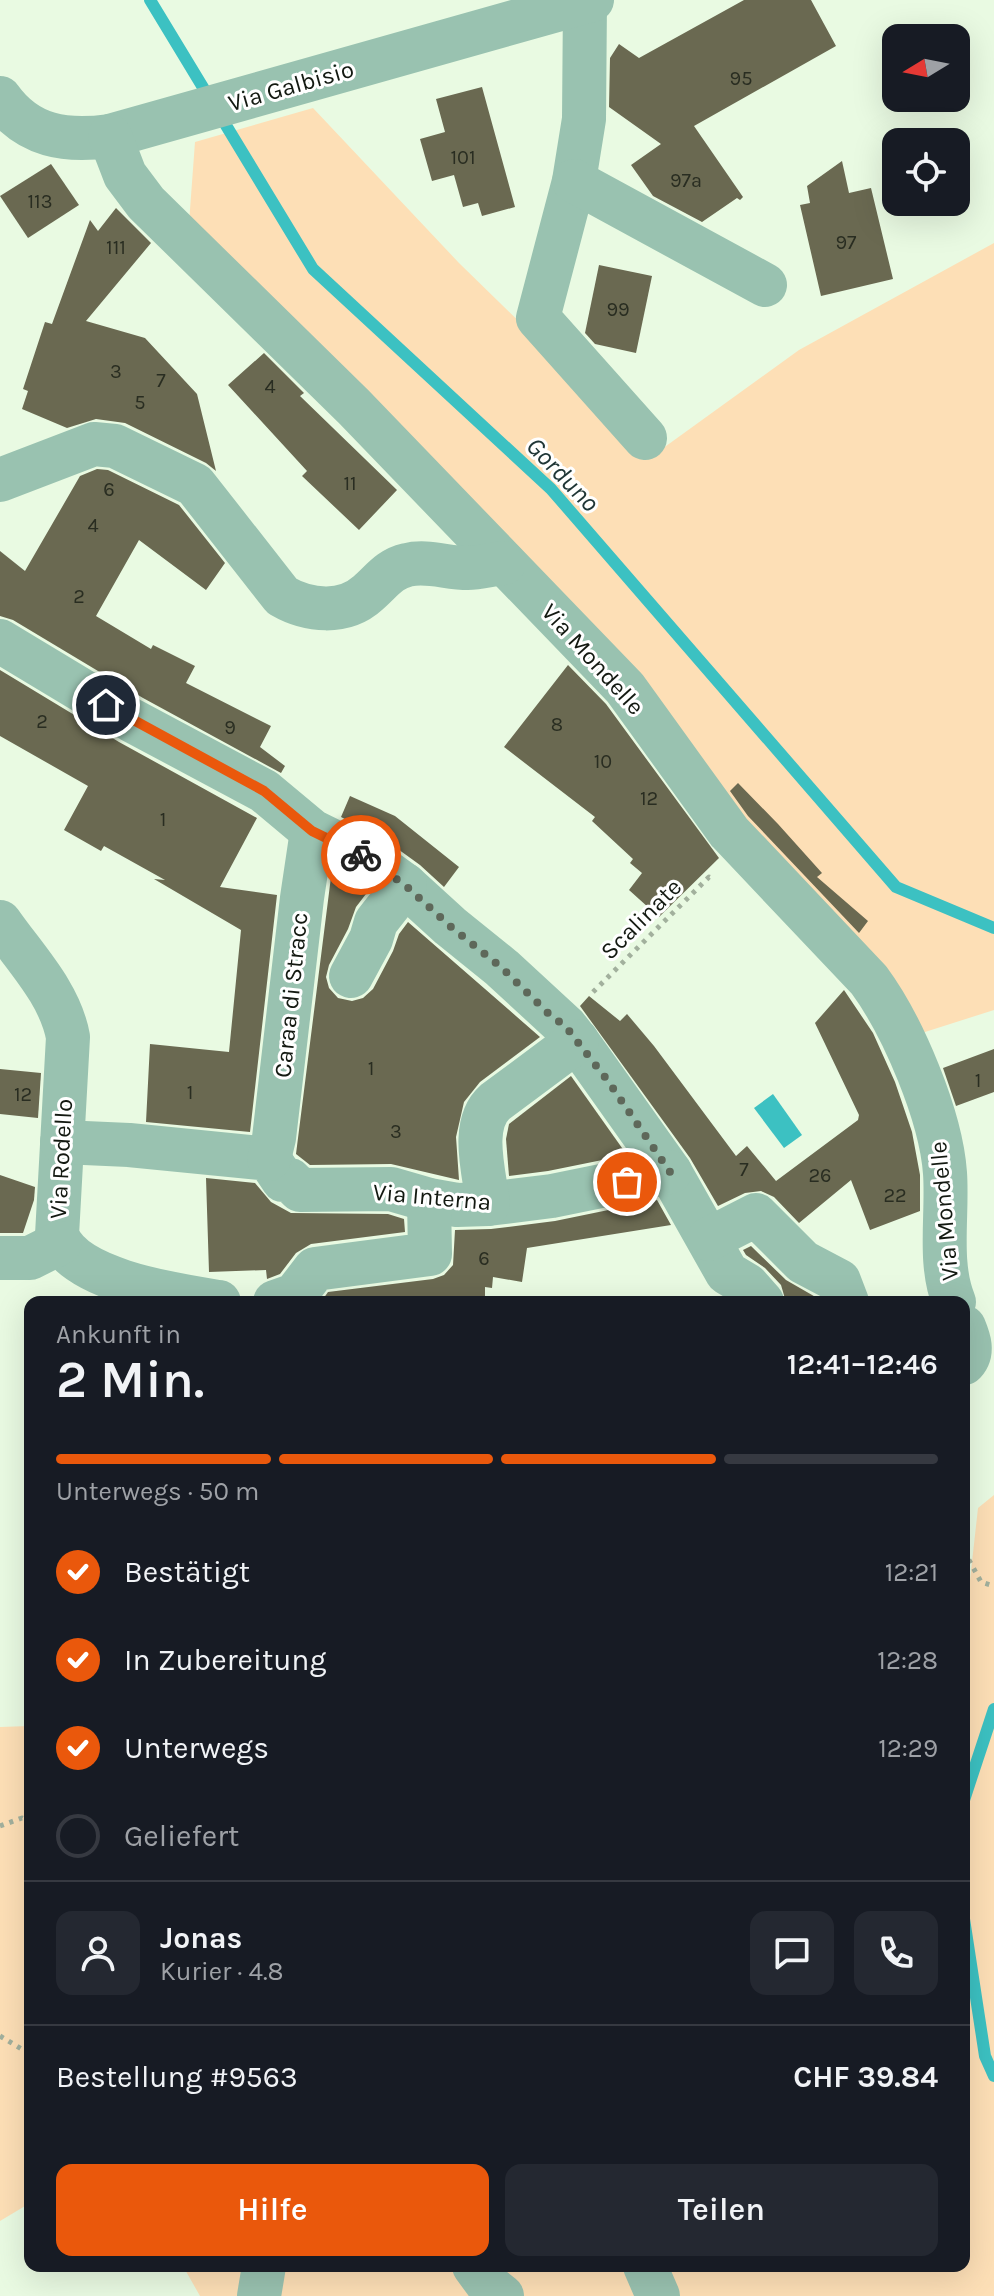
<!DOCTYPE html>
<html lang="de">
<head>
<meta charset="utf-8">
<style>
  :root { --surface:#171b24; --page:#242831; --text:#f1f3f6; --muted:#9ea1a6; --line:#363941; --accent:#ea580c }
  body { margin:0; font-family:Karla,sans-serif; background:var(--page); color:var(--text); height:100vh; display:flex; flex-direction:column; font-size:30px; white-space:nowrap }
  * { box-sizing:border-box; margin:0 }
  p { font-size:26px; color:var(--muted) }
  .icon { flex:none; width:44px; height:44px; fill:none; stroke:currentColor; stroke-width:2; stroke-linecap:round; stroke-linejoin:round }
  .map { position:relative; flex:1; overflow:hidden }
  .panel { position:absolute; left:24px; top:1296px; width:946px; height:976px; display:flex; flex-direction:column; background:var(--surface); border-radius:16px; box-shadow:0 8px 32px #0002 }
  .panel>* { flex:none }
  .needle { width:52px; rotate:260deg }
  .fabs { position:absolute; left:882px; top:24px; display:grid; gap:16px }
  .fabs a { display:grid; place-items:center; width:88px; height:88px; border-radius:16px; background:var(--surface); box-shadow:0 8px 32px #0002; font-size:40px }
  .pin { position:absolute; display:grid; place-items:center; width:68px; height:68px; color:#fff; margin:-34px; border:4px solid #fff; border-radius:50%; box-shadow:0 2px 8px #0007 }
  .courier { position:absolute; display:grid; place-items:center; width:80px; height:80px; margin:-40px; border:6px solid #ea580c; border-radius:50%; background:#fff; color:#222; box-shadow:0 2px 10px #0007 }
  .summary em { font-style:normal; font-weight:600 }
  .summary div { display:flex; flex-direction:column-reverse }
  .summary { display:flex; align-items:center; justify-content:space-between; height:136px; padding:0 32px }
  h1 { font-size:52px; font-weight:600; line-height:60px }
  .bar { display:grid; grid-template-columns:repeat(4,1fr); gap:12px 8px; align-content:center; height:96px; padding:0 32px }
  .bar i { height:10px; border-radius:6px; background:var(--line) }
  .bar .current { background:var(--accent) }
  .bar p { grid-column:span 4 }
  .line { display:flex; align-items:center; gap:20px; padding:0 32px; border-top:2px solid var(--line) }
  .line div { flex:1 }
  .round { display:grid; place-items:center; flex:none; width:84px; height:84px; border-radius:16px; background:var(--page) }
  ol { padding:0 32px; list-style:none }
  li { display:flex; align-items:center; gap:24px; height:88px }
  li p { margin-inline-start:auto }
  li .icon { padding:8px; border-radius:50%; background:var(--accent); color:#fff; stroke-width:4 }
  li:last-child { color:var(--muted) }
  li i { width:44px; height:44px; border:4px solid var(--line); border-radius:50% }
  .cta { display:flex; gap:16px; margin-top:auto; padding:16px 32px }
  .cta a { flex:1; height:92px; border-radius:16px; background:var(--accent); color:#fff; font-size:32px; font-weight:600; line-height:92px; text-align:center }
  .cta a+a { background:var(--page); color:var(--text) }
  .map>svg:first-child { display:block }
  .green { fill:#fddfb6 }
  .water { fill:#3cc1c2 }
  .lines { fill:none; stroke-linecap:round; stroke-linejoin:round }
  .stream { stroke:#3cc1c2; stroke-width:12 }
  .building { fill:#6a6951 }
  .path { stroke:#a2b09d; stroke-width:5; stroke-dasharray:4 6; stroke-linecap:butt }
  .minor { stroke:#99c2b0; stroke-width:44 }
  .done { stroke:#5e685a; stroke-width:8; stroke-dasharray:0 14.4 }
  .route { stroke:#ea580c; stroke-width:10 }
  .labels { text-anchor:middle; stroke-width:6; stroke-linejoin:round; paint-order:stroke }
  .number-label { font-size:20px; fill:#292d21 }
  .street-label { font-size:24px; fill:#131911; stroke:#fff }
  .water-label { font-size:26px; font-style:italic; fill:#203636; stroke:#fff }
</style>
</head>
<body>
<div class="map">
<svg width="994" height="2296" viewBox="0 0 994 2296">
  <rect width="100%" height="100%" fill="#e9fae2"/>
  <!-- green -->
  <g class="green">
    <polygon points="313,108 459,263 655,454 799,350 994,243 994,1010 903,1039 189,223 195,142"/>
    <polygon points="994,1495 994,2296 200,2296 183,2266 964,2266 964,1614 967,1607 978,1508"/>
    <polygon points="30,1726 30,2203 0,2221 0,1727"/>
  </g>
  <!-- water -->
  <polygon class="water" points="773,1094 802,1135 784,1148 754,1108"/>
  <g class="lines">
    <!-- stream -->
    <g class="stream">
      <polyline points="150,0 313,269 551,489 896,887 994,928"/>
      <polyline points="964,1800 994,1709"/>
      <polyline points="964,1919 985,2056 994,2076"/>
    </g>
  </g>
  <!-- building -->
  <g class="building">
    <polygon points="744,0 811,0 836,46 694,126 743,197 740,200 737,198 702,222 653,196 631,165 661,144 609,107 610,58 619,44 639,58"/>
    <polygon points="482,87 515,207 482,216 478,203 463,207 454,175 432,181 420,139 445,132 436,99"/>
    <polygon points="842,161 849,193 871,188 893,279 821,296 800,205 810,203 807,186"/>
    <polygon points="51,164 79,205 28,238 0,196"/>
    <polygon points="116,208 151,243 86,321 145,338 197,394 216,471 206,463 125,423 96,419 67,428 22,409 28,391 23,389 45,322 52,324 90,220 98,231"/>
    <polygon points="599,265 652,276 636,353 595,344 585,333"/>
    <polygon points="264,353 304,393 300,396 397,490 359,530 302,476 307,471 228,385"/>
    <polygon points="97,469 108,470 179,505 225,563 206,590 139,540 96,616 151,649 153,645 195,666 186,683 271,726 260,747 285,766 281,773 143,698 13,620 0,616 0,551 25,571 80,476"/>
    <polygon points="568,665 606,704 719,858 659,917 629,890 642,873 630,863 633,859 592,821 595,817 504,747"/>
    <polygon points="0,670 119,742 257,818 220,887 277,895 250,1132 146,1122 150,1044 229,1052 241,930 154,879 165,880 104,846 101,851 64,830 88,786 0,736"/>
    <polygon points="738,783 778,824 822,873 817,877 868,921 859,933 748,816 730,791"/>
    <polygon points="350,796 395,816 459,867 444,887 420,865 384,839 341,817"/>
    <polygon points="332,869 369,890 356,907 348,929 329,965 326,977 329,988 338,998 352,1001 363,998 373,989 393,951 399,934 408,922 540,1037 480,1082 464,1102 456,1137 459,1180 391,1164 310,1165 296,1154"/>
    <polygon points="844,990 873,1033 895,1082 912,1132 920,1175 920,1211 870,1230 851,1180 799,1223 774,1197 761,1191 745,1193 718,1206 690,1158 580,1006 589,996 620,1021 627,1014 654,1046 736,1156 747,1146 776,1181 858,1120 859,1115 815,1023"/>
    <polygon points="994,1049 994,1092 956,1106 943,1068"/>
    <polygon points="0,1069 41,1073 38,1118 0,1114"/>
    <polygon points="571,1076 627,1155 548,1171 509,1176 506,1139 509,1124"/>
    <polygon points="0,1175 35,1187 34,1200 23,1233 0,1233"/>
    <polygon points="206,1178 255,1183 271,1202 291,1213 388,1214 404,1219 405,1232 311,1244 296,1253 280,1274 267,1279 266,1270 209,1272"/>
    <polygon points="657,1200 671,1225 527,1248 522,1282 493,1277 492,1288 485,1287 485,1302 321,1302 328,1292 433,1279 444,1275 453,1265 455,1230 491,1229 555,1221"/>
    <polygon points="751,1246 786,1280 819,1299 820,1302 786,1302 781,1285 765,1268 746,1255 743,1250"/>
  </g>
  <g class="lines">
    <!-- path -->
    <g class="path">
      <polyline points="593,992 709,877 711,878"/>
      <polyline points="964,1551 981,1582 994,1586"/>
      <polyline points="0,1826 22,1818 30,1822"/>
      <polyline points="0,2036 30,2054"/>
    </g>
    <!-- minor -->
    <g class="minor">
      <polyline points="585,0 584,119 574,181 538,318 645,438"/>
      <path d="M0 98C28 137 66 142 110 136L592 0"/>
      <path d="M110 136 125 175 146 203 354 407 625 688 729 832 869 980C903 1026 941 1116 945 1173 948 1215 938 1263 954 1302"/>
      <polyline points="574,181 765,285"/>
      <path d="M0 480 94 444 115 446 195 485 282 596C308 611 344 615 368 593 381 582 389 569 407 565 427 560 447 568 468 568 480 568 492 564 504 563"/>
      <polyline points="0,641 131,720 264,791 312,831 369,859 405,885 450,926 502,968 566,1027 577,1041 670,1172 727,1273 747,1285 762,1302"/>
      <path d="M0 922C25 958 60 993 68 1037L57 1235C74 1281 176 1295 219 1302"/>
      <polyline points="351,976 371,939 376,922 405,885"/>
      <polyline points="62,1142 129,1145 269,1159 283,1180 290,1180 300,1190 391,1189 429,1200 457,1205 488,1204 552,1196 670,1172"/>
      <polyline points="269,1159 274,1138 302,898 312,831"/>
      <path d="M488 1204C485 1175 469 1125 495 1102L577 1041"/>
      <polyline points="709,1239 756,1215 803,1262 839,1281 847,1302"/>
      <polyline points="0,1258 30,1258 60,1243"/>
      <polyline points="275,1302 295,1295 315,1269 430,1254 429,1200"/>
      <path d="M964 1327C969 1339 974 1352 964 1363"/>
      <polyline points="474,2266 488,2285 502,2296"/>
      <polyline points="645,2266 658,2296"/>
      <polyline points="259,2296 264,2266"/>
    </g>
  </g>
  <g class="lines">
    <!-- done -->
    <polyline class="done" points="361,855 405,885 450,926 502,968 548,1013 566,1027 608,1081 670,1172 627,1182"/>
    <!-- route -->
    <polyline class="route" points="106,705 264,791 312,831 361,855"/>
  </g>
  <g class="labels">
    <!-- number labels -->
    <g class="number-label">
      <text x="741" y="85">95</text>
      <text x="463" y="164">101</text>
      <text x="686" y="187">97a</text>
      <text x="40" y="208">113</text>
      <text x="846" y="249">97</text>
      <text x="116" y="254">111</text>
      <text x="618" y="316">99</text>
      <text x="116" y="378">3</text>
      <text x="161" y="387">7</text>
      <text x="270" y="393">4</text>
      <text x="140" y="409">5</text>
      <text x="350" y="490">11</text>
      <text x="109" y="496">6</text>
      <text x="93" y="532">4</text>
      <text x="79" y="603">2</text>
      <text x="42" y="728">2</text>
      <text x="557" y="731">8</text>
      <text x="230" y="734">9</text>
      <text x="603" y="768">10</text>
      <text x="649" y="805">12</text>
      <text x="163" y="826">1</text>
      <text x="371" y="1075">1</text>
      <text x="978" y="1087">1</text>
      <text x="190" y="1099">1</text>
      <text x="23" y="1101">12</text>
      <text x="396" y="1138">3</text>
      <text x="744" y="1176">7</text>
      <text x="820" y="1182">26</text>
      <text x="895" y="1202">22</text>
      <text x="484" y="1265">6</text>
    </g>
    <!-- street labels -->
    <g class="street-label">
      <text transform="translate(291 86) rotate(-16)" y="8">Via Galbisio</text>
      <text transform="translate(593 659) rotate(48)" y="8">Via Mondelle</text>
      <text transform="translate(641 919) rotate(-45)" y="8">Scalinate</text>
      <text transform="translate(291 995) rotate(-84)" y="8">Caraa di Stracc</text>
      <text transform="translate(61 1159) rotate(-87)" y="8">Via Rodello</text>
      <text transform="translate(432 1197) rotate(5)" y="8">Via Interna</text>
      <text transform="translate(944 1211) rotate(-95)" y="8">Via Mondelle</text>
    </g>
    <!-- water labels -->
    <g class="water-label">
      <text transform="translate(563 474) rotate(46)" y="9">Gorduno</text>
    </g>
  </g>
</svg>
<div class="fabs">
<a><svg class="needle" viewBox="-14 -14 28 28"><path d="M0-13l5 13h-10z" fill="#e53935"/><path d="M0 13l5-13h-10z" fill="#9ea1a6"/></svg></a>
<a><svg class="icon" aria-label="locate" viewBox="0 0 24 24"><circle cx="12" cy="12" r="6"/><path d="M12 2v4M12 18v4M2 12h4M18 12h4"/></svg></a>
</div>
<div class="pin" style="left:627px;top:1182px;background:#ea580c"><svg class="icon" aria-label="bag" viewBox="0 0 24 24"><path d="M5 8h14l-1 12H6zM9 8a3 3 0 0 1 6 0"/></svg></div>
<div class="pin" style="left:106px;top:705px;background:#1f2937"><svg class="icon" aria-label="home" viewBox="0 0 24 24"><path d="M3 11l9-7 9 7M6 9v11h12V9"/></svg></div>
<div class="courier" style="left:361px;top:855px"><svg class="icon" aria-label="bike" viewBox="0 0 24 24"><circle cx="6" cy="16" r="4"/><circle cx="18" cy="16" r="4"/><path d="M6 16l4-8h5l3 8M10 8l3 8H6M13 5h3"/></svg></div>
<section class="panel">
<div class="summary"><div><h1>2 Min.</h1><p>Ankunft in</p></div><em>12:41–12:46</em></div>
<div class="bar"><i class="current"></i><i class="current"></i><i class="current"></i><i></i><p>Unterwegs · 50 m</p></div>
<ol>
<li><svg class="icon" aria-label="check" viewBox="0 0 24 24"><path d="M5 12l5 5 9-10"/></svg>Bestätigt<p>12:21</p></li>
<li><svg class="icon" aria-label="check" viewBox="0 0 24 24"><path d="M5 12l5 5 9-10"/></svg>In Zubereitung<p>12:28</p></li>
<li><svg class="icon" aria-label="check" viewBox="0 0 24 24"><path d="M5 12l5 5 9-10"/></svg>Unterwegs<p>12:29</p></li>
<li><i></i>Geliefert</li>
</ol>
<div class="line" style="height:144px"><a class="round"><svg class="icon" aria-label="person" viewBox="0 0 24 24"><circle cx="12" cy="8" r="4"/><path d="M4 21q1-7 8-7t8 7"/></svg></a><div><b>Jonas</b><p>Kurier · 4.8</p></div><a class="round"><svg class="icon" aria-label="chat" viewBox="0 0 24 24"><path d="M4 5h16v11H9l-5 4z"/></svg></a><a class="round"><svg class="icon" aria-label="phone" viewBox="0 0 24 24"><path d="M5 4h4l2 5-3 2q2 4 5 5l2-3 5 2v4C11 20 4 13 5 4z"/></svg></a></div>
<div class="line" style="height:104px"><div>Bestellung #9563</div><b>CHF 39.84</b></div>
<div class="cta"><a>Hilfe</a><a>Teilen</a></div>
</section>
</div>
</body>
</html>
